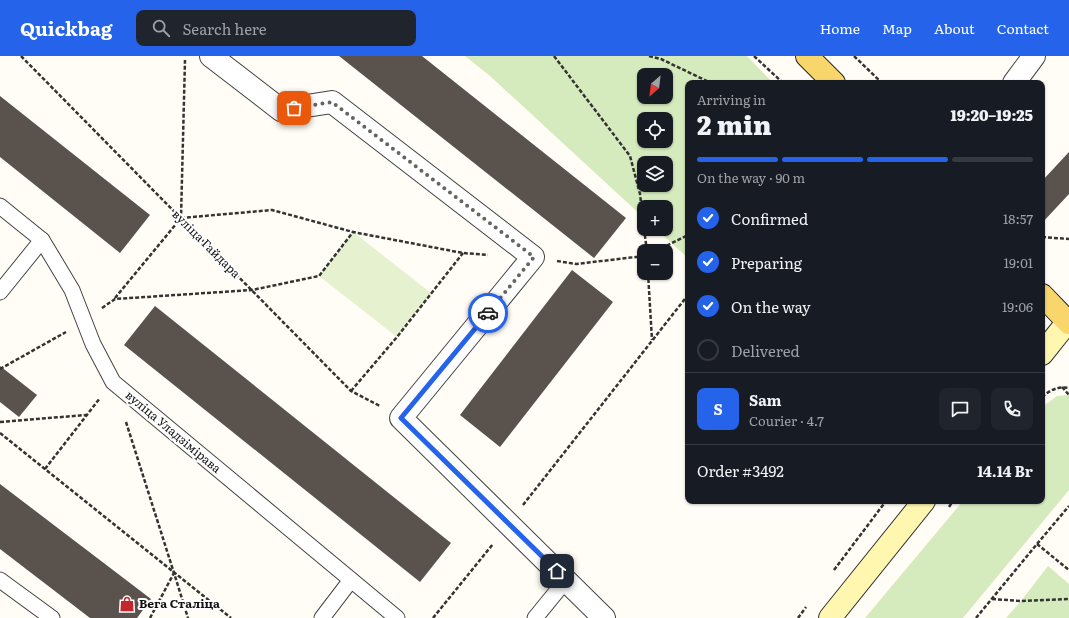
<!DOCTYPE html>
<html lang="en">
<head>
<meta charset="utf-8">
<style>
  :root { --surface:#171b24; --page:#20242c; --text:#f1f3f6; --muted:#9ea1a6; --line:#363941; --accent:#2563eb }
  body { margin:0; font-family:Literata,serif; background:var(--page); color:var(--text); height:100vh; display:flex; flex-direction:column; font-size:15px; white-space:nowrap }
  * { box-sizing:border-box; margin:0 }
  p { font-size:13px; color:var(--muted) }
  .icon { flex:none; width:22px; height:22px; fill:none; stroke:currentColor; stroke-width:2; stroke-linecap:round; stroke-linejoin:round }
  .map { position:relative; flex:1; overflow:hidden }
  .drawer { position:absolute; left:685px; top:24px; width:360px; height:424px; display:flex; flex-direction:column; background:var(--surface); border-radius:8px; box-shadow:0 1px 3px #0004 }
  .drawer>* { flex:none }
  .needle { width:26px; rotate:208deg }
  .buttons { position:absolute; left:637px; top:12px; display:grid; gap:8px }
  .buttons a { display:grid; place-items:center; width:36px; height:36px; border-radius:8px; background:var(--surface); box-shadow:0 1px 3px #0004; font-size:20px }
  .pin { position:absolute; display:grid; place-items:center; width:34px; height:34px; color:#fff; margin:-17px; border-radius:8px; box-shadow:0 2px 6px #0006 }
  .courier { position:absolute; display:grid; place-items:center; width:40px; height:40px; margin:-20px; border:3px solid #2563eb; border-radius:50%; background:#fff; color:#222; box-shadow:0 1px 5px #0007 }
  .summary em { font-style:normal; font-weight:800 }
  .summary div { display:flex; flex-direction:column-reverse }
  .summary { display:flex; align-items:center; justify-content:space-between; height:68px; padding:0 12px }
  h1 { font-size:26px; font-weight:800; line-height:30px }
  .bar { display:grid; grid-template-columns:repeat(4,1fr); gap:6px 4px; align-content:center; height:48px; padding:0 12px }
  .bar i { height:5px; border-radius:3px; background:var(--line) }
  .bar .active { background:var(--accent) }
  .bar p { grid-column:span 4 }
  .line { display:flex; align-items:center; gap:10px; padding:0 12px; border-top:1px solid var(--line) }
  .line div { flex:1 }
  .round { display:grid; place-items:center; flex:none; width:42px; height:42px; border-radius:8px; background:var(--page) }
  ol { padding:0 12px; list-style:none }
  li { display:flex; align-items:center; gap:12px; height:44px }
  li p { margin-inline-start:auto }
  li .icon { padding:4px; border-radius:50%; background:var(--accent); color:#fff; stroke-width:4 }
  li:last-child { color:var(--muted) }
  li i { width:22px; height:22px; border:2px solid var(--line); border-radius:50% }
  header { display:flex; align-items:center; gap:24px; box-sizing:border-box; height:56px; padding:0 20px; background:var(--accent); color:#fff }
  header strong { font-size:19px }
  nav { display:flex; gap:22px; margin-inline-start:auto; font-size:14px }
  .search { width:280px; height:36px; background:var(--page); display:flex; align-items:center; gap:10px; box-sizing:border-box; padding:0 14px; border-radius:8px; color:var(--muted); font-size:15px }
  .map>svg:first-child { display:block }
  .green { fill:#d5ebbd; fill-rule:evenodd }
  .pitch { fill:#e6f2cf }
  .building { fill:#5a524d }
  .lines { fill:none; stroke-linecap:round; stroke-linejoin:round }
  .lane-casing { stroke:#444; stroke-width:17 }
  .street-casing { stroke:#444; stroke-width:24 }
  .secondary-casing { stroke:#333; stroke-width:24 }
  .primary-casing { stroke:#222; stroke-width:24 }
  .path { stroke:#333; stroke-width:2.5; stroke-dasharray:4 2; stroke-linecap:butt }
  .lane { stroke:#fff; stroke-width:15 }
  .street { stroke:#fff; stroke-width:22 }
  .secondary { stroke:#fff6b0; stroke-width:22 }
  .primary { stroke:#f9d66b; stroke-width:22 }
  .done { stroke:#646461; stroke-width:4; stroke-dasharray:0 7.2 }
  .route { stroke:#2563eb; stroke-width:5 }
  .labels { text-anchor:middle; stroke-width:4; stroke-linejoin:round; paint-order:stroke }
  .street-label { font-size:12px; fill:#111; stroke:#fff }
  .poi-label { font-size:12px; font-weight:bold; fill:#111; stroke:#fff; text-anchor:start }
</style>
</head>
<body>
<header>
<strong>Quickbag</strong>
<div class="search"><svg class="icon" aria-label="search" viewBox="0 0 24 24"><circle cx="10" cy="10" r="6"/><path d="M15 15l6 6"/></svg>Search here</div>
<nav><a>Home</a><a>Map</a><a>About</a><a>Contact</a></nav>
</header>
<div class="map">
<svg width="1069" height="562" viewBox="0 0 1069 562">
  <rect width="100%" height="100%" fill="#fffdf5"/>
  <!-- green -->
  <g class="green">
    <path d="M465 0H747L773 27H688V202L656 173H666V151H644V162L490 20ZM644 19H666V41H644ZM644 63H666V85H644ZM644 107H666V129H644Z"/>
    <polygon points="1069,339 1069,434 963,562 865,562 963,445 1042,445 1042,351 1057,340"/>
    <polygon points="1048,510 1069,528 1069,562 1006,562 1021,545"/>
  </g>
  <!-- pitch -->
  <polygon class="pitch" points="353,176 431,237 397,281 319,220"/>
  <!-- building -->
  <g class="building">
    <polygon points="339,0 422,0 626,162 594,202"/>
    <polygon points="0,40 150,159 120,197 0,101"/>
    <polygon points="1069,96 1069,138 1042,167 1042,125"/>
    <polygon points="572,214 613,246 500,391 460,359"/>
    <polygon points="155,250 451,487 420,526 124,289"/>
    <polygon points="0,310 37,339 19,361 0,346"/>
    <polygon points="0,428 151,543 137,562 90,562 0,493"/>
  </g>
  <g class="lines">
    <!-- lane casing -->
    <g class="lane-casing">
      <g id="lane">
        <polyline points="0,150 42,184 72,234 93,288 113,326 397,562"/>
        <polyline points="0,236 42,184"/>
        <polyline points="0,524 52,562"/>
        <polyline points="322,562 351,524"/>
        <polyline points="535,562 566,524"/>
      </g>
    </g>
    <!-- street casing -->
    <g class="street-casing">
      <g id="street">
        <polyline points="211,0 281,54 332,46 533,201 401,362 604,562"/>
        <polyline points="1014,27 1034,0"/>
      </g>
    </g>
    <!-- secondary casing -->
    <g class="secondary-casing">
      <g id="secondary">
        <polyline points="1042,298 1069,264"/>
        <polyline points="830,562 924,445"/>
      </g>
    </g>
    <!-- primary casing -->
    <g class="primary-casing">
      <g id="primary">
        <polyline points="807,0 834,27"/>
        <polyline points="1042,239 1069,267"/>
      </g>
    </g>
    <!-- path -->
    <g class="path">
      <polyline points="21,0 351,335 380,350"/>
      <polyline points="554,0 630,100 640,138 644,172"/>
      <polyline points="649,0 661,3 711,27"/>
      <polyline points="754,0 783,27"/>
      <polyline points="854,0 882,27"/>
      <polyline points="181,162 272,154 353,176"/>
      <polyline points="644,173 647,195"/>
      <polyline points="1042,181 1069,183"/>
      <polyline points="656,195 688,179"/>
      <polyline points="557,205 576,208 644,200"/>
      <polyline points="648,217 652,284"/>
      <polyline points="115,242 181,162 185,4"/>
      <polyline points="102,252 115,243 252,234 319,220 353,176 463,197 488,199"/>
      <polyline points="0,313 66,276"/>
      <polyline points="1062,331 1069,339"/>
      <polyline points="351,335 397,281 463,197"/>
      <path d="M1042 341C1050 334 1058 330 1069 332"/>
      <polyline points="0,366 86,359"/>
      <polyline points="126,366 174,517 188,562"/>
      <polyline points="0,377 231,562"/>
      <polyline points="45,413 100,342"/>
      <polyline points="523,449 688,239"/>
      <polyline points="949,451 953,445"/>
      <polyline points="1037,488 1069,514"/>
      <polyline points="834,514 886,445"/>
      <polyline points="992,543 1021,545 1069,543"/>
      <polyline points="150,562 174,517"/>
      <polyline points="433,562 493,488"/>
      <polyline points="798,562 806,551"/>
      <polyline points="976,562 1037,488 1069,450"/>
    </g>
    <!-- lane -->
    <use href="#lane" class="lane"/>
    <!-- street -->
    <use href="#street" class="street"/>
    <!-- secondary -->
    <use href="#secondary" class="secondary"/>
    <!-- primary -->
    <use href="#primary" class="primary"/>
  </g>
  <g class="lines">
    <!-- done -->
    <polyline class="done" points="294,52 332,46 534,201 488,257"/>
    <!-- route -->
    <polyline class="route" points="488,257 401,362 557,515"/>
  </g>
  <!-- icons -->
  <defs>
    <g id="shop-bare" transform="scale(1.2)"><path d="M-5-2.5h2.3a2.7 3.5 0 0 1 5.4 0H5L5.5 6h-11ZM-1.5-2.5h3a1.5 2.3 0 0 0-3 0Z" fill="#c4262e" stroke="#fff" stroke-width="2.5" paint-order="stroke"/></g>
  </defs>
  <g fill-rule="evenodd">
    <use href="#shop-bare" x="127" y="548"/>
  </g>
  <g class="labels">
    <!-- street labels -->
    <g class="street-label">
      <text transform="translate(206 188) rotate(45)" y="4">вуліца Гайдара</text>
      <text transform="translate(173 376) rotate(40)" y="4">вуліца Уладзімірава</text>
    </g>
    <!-- poi labels -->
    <g class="poi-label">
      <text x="139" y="552">Вега Сталіца</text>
    </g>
  </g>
</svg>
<div class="buttons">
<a><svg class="needle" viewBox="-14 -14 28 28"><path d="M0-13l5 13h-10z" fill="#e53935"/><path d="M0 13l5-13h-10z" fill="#9ea1a6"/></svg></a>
<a><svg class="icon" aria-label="locate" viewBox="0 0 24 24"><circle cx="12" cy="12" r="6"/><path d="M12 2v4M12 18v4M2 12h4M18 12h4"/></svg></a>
<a><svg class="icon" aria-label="layers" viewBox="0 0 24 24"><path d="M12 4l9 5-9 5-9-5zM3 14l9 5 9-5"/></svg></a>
<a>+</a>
<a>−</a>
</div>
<div class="pin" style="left:294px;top:52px;background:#ea580c"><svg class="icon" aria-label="bag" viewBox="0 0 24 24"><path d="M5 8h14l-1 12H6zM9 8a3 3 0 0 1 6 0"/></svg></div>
<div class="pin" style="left:557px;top:515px;background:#1f2937"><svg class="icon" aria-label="home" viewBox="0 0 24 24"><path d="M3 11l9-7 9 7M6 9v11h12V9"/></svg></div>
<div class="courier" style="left:488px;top:257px"><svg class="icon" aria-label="car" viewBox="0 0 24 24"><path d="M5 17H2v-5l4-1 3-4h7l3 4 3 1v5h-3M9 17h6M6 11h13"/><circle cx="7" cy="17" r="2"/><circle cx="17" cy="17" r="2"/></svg></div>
<section class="drawer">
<div class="summary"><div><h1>2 min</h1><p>Arriving in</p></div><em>19:20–19:25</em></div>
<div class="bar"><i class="active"></i><i class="active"></i><i class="active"></i><i></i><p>On the way · 90 m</p></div>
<ol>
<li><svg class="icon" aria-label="check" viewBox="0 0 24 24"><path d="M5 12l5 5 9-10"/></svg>Confirmed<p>18:57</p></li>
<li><svg class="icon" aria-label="check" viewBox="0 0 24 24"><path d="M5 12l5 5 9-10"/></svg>Preparing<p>19:01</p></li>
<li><svg class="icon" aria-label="check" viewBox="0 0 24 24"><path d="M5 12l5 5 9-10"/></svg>On the way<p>19:06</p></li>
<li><i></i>Delivered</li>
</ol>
<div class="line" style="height:72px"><b class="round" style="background:var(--accent);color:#fff">S</b><div><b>Sam</b><p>Courier · 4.7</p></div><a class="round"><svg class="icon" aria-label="chat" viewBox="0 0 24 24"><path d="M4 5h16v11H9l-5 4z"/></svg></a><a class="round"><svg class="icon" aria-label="phone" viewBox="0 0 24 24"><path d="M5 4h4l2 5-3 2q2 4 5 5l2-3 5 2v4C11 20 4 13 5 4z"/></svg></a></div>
<div class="line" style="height:52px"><div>Order #3492</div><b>14.14 Br</b></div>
</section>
</div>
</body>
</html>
